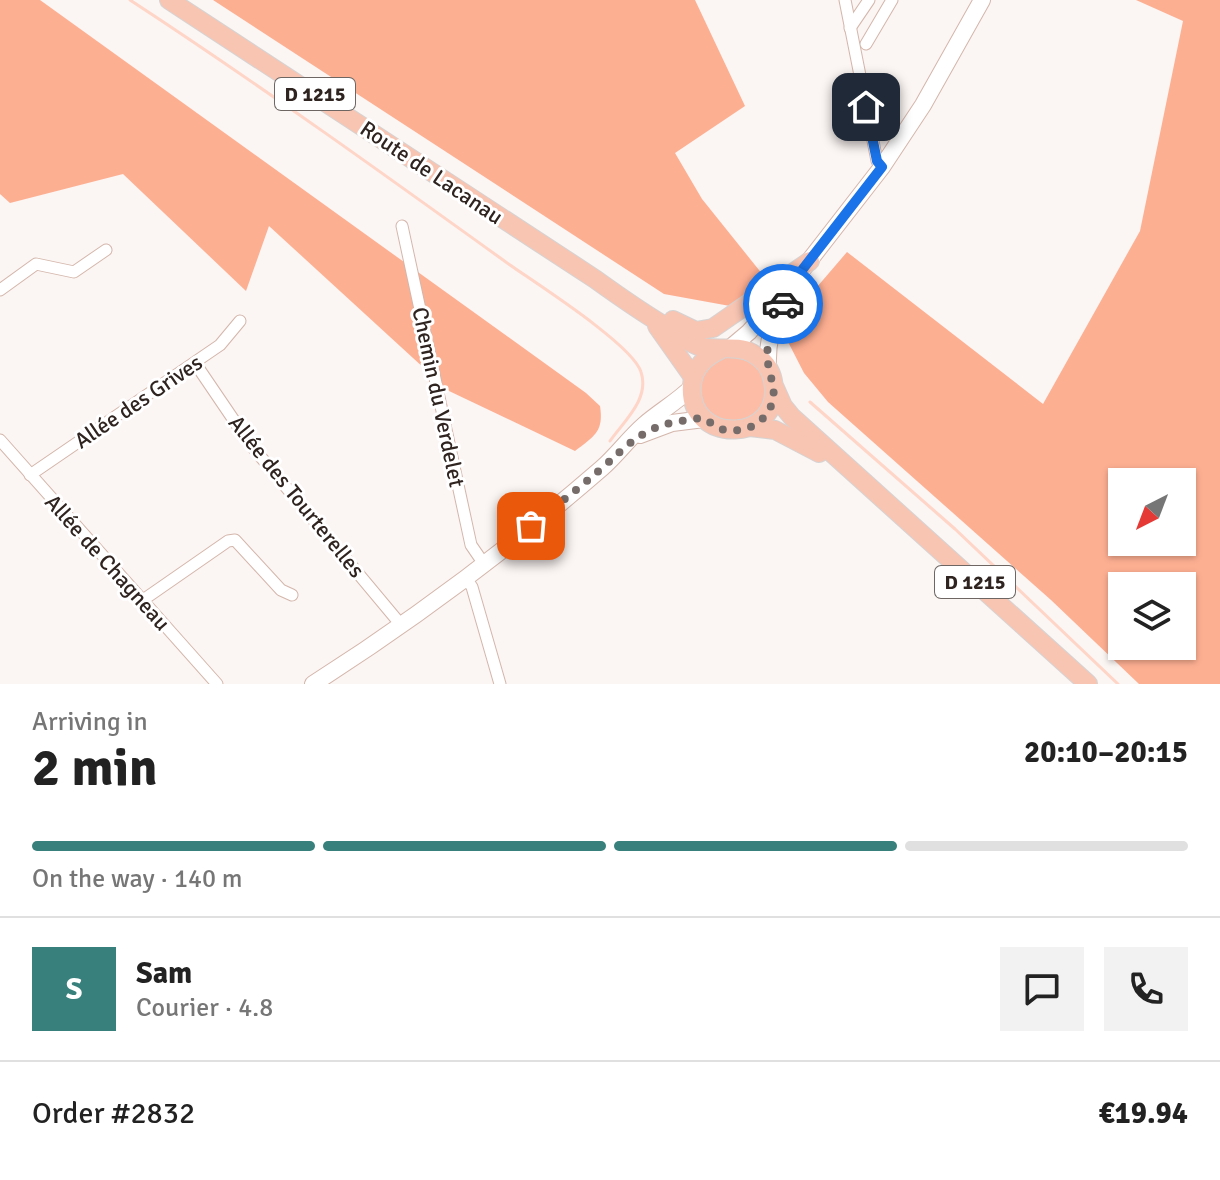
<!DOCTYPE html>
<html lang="en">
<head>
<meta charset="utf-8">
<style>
  :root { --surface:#fff; --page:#f2f2f2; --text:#222; --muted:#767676; --line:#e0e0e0; --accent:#37807c }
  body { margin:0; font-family:Signika,sans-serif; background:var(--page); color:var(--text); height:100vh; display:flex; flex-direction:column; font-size:30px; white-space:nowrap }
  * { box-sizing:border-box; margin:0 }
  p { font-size:26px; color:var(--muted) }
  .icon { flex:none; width:44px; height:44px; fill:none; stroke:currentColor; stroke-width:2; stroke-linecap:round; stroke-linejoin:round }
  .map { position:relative; height:684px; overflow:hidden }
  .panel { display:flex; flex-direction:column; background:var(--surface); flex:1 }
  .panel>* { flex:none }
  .needle { width:52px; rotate:222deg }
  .fabs { position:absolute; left:1108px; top:468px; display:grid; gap:16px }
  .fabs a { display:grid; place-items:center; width:88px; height:88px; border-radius:0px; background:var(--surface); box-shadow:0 2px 6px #0004; font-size:40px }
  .pin { position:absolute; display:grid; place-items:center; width:68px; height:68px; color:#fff; margin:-34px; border-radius:16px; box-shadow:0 4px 12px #0006 }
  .courier { position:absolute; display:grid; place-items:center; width:80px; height:80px; margin:-40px; border:6px solid #1a73e8; border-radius:50%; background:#fff; color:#222; box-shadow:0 2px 10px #0007 }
  .overview em { font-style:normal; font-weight:700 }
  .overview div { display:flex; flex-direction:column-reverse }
  .overview { display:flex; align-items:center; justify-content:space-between; height:136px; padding:0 32px }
  h1 { font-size:52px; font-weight:700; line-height:60px }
  .bar { display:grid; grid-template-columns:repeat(4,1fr); gap:12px 8px; align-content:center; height:96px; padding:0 32px }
  .bar i { height:10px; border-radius:6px; background:var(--line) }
  .bar .on { background:var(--accent) }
  .bar p { grid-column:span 4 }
  .line { display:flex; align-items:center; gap:20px; padding:0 32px; border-top:2px solid var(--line) }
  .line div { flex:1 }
  .round { display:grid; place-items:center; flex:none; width:84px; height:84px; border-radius:0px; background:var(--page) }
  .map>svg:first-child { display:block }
  .green { fill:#fdbca5 }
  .forest { fill:#fdaf92; fill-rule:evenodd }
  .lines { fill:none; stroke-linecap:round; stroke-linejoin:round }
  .stream { stroke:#fed5c6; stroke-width:3 }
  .street-casing { stroke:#d4b6ab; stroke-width:13 }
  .secondary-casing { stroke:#d4b6ab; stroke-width:18 }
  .primary-casing { stroke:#d5d3d2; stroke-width:20 }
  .street { stroke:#fff; stroke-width:11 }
  .secondary { stroke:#fff; stroke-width:16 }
  .primary { stroke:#f8c5b3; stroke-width:18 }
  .done { stroke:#766d6a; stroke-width:8; stroke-dasharray:0 14.4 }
  .route { stroke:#1a73e8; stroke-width:10 }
  .labels { text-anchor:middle; stroke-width:6; stroke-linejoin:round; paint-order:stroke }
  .shield { fill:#fff; stroke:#6d6663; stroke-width:2 }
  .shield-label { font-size:20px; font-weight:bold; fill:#2f2420 }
  .street-label { font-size:22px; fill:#2f2420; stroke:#fff }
</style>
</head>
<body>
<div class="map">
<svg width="1220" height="684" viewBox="0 0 1220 684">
  <rect width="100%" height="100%" fill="#fbf5f3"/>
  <!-- green -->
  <circle class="green" cx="733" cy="389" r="34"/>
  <!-- forest -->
  <g class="forest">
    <path d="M0 0H40L586 393 600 406C604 432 594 436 575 451L449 391 269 226 246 291 123 174 10 203 0 194Z"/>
    <polygon points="213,0 695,0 745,106 675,153 702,199 767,280 730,306 664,294"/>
    <path d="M1136 0H1220V684H1139L1051 600 828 402 804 373 786 338 799 308 847 252 1043 404 1140 231 1183 21ZM1182 482V542H1122V482ZM1182 586V646H1122V586Z"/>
  </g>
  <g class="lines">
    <!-- stream -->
    <g class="stream">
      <path d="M130 0C260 85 385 175 510 265 537 284 633 345 641 372 650 399 624 421 610 441"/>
      <polyline points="810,402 955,529 1118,684"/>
    </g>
    <!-- street casing -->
    <g class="street-casing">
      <g id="street">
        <polyline points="845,0 877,161 882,167"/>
        <polyline points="850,28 869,0"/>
        <polyline points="866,44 892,0"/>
        <polyline points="402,226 471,545 484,564"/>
        <polyline points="0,290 36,264 74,272 106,250"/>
        <polyline points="195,363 250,444 402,626"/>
        <polyline points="0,440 217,684"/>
        <polyline points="30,475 220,345 240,321"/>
        <polyline points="466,578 472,587 500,684"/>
        <polyline points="143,600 228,541 235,540 281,590 292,595"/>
      </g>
    </g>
    <!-- secondary casing -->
    <g class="secondary-casing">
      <g id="secondary">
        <polyline points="730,348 749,332 792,283 882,167 923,105 982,0"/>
        <path d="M768 366C767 342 772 325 783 303"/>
        <polyline points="640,435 672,423 704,419"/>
        <path d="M313 684C415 619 511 547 602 468 617 455 629 438 644 425 660 411 677 402 692 387"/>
      </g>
    </g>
    <!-- primary casing -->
    <g class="primary-casing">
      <g id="primary">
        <path d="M169 0 595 279C620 297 645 315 672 330 681 336 688 342 698 346 716 352 735 344 752 353 763 359 771 369 773 381 785 443 687 447 692 385 693 368 706 356 722 349"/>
        <polyline points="673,320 696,331 713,328 810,261"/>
        <polyline points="657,326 693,377"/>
        <polyline points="775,388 783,406 792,417 1088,684"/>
        <polyline points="750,427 775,430 819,453"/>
      </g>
    </g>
    <!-- street -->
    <use href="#street" class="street"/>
    <!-- secondary -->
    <use href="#secondary" class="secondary"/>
    <!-- primary -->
    <use href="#primary" class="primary"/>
  </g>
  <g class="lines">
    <!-- done -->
    <path class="done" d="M531 526C555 506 580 488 603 467 627 446 641 429 675 422 682 421 698 417 705 419 710 422 715 427 721 429 739 434 760 427 769 410 779 392 770 380 768 363 765 341 773 323 783 304"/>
    <!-- route -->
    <polyline class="route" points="783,304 792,283 882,167 877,161 866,107"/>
  </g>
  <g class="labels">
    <!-- shield labels -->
    <g class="shield">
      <rect x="275" y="78" width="80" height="32" rx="6"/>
      <rect x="935" y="566" width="80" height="32" rx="6"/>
    </g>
    <g class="shield-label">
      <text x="315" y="101">D 1215</text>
      <text x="975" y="589">D 1215</text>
    </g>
    <!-- street labels -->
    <g class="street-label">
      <text transform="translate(432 172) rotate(34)" y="8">Route de Lacanau</text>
      <text transform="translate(439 397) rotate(78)" y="8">Chemin du Verdelet</text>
      <text transform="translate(138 401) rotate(-34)" y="8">Allée des Grives</text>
      <text transform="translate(297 496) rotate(51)" y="8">Allée des Tourterelles</text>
      <text transform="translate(108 562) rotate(48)" y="8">Allée de Chagneau</text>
    </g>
  </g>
</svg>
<div class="fabs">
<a><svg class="needle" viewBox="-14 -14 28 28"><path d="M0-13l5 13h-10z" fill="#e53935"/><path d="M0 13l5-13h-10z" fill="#767676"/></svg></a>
<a><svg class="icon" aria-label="layers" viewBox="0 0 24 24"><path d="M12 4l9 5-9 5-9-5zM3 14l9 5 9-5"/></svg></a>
</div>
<div class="pin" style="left:531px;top:526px;background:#ea580c"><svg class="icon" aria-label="bag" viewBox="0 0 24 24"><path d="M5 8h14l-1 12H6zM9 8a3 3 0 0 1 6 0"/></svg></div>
<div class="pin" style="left:866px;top:107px;background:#1f2937"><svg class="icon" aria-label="home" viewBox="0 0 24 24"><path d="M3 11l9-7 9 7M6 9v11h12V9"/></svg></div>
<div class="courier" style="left:783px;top:304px"><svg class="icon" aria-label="car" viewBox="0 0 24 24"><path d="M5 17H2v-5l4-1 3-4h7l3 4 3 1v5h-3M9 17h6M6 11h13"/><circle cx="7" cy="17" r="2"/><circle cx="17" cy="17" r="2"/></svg></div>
</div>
<section class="panel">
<div class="overview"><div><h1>2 min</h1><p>Arriving in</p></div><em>20:10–20:15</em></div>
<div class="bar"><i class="on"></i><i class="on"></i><i class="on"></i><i></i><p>On the way · 140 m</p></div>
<div class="line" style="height:144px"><b class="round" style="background:var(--accent);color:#fff">S</b><div><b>Sam</b><p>Courier · 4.8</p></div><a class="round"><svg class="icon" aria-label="chat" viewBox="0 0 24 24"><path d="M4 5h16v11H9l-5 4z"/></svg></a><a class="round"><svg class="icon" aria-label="phone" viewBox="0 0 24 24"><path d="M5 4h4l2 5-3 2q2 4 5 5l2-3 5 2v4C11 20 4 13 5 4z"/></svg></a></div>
<div class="line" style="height:104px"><div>Order #2832</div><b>€19.94</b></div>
</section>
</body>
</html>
